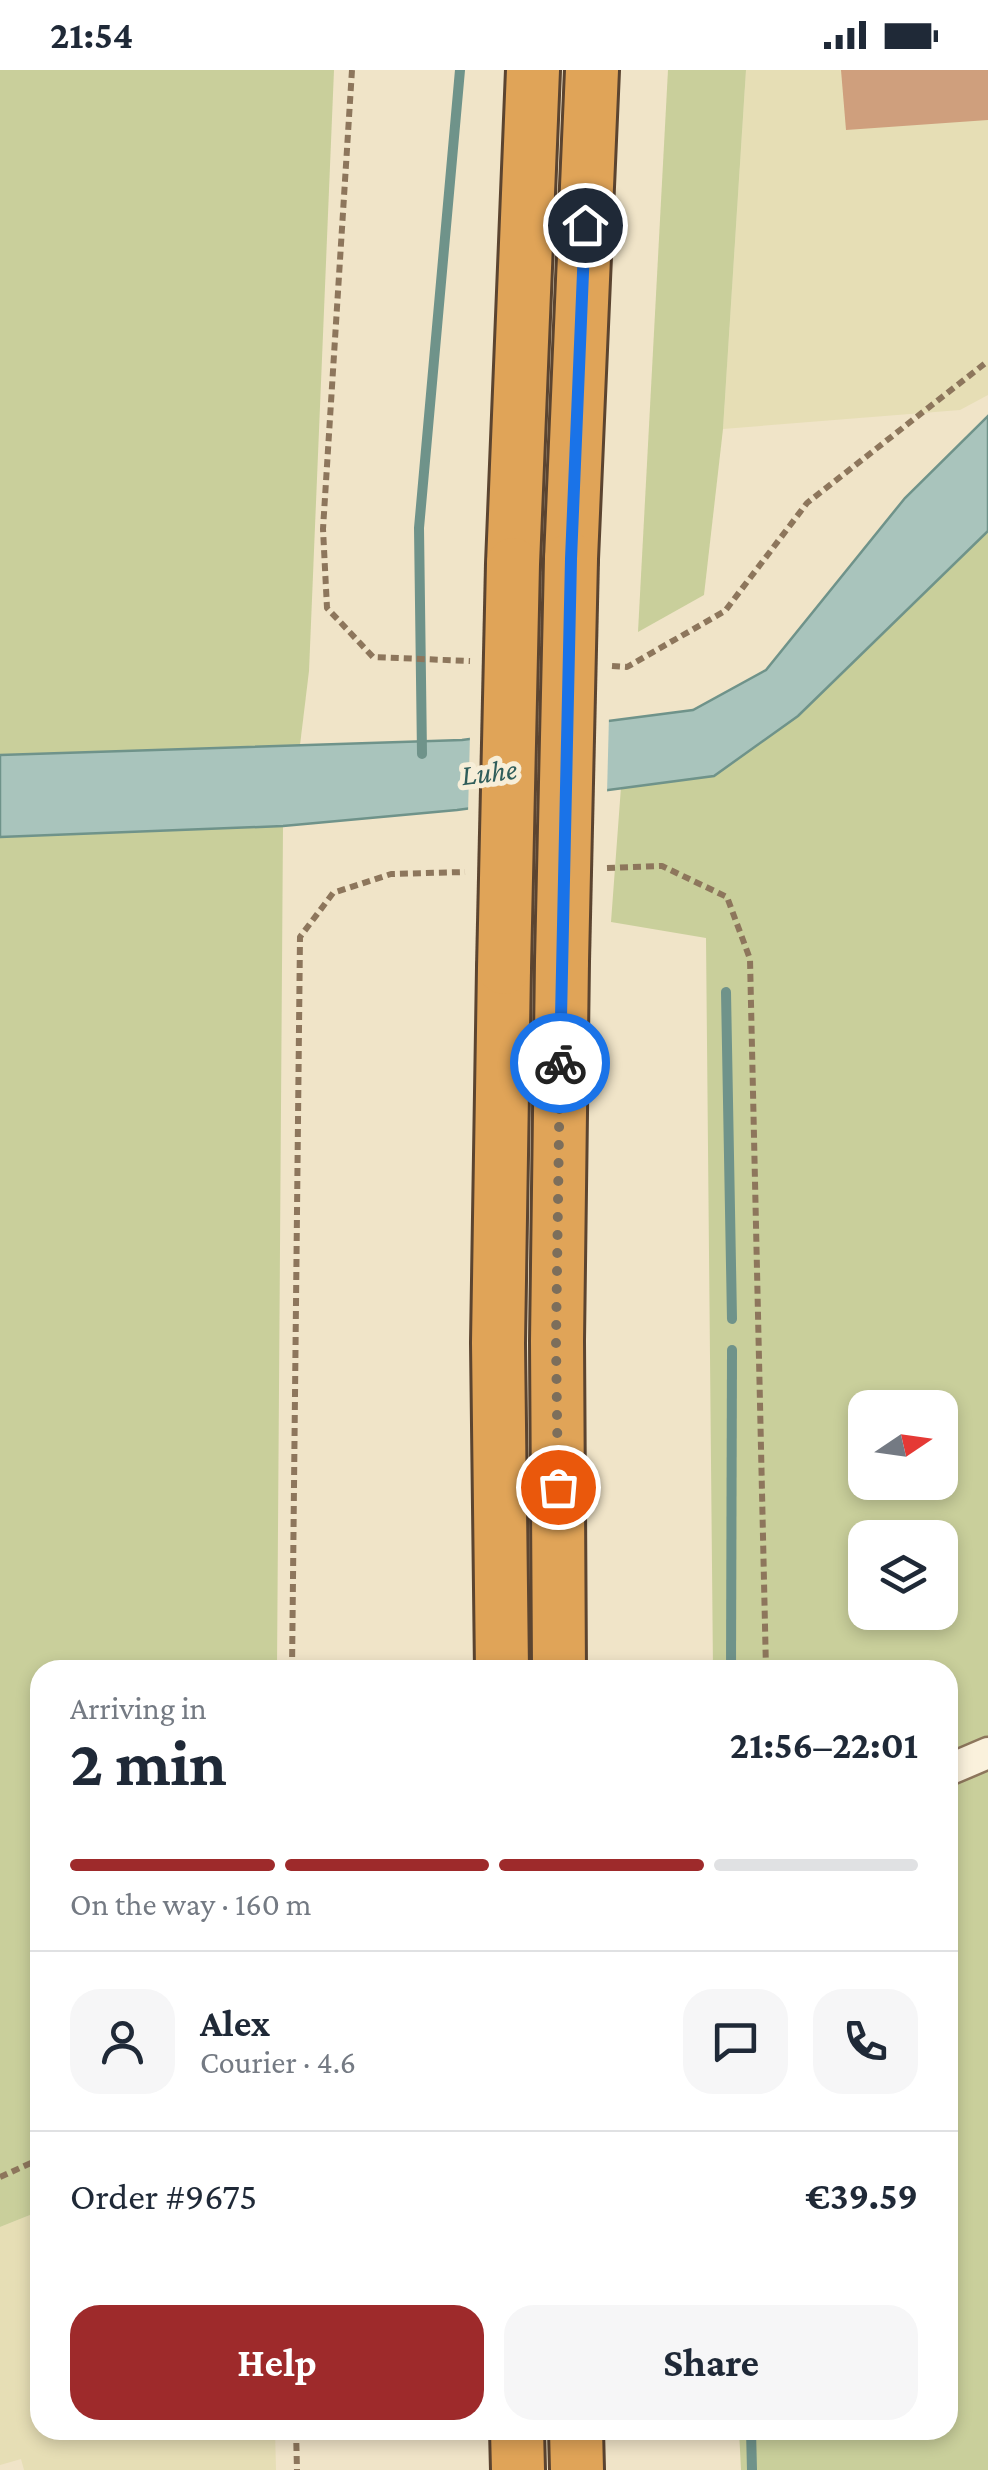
<!DOCTYPE html>
<html lang="en">
<head>
<meta charset="utf-8">
<style>
  :root { --surface:#fff; --page:#f6f6f7; --text:#1f2937; --muted:#747a83; --line:#e0e1e3; --accent:#9e2a2b }
  body { margin:0; font-family:"Crimson Pro",serif; background:var(--page); color:var(--text); height:100vh; display:flex; flex-direction:column; font-size:38px; white-space:nowrap }
  * { box-sizing:border-box; margin:0 }
  p { font-size:32px; color:var(--muted) }
  .icon { flex:none; width:55px; height:55px; fill:none; stroke:currentColor; stroke-width:2; stroke-linecap:round; stroke-linejoin:round }
  .map { position:relative; flex:1; overflow:hidden }
  .sheet { position:absolute; left:30px; top:1590px; width:928px; height:780px; display:flex; flex-direction:column; background:var(--surface); border-radius:30px; box-shadow:0 5px 15px #0003 }
  .sheet>* { flex:none }
  .needle { width:65px; rotate:77deg }
  .fabs { position:absolute; left:848px; top:1320px; display:grid; gap:20px }
  .fabs a { display:grid; place-items:center; width:110px; height:110px; border-radius:20px; background:var(--surface); box-shadow:0 5px 15px #0003; font-size:50px }
  .pin { position:absolute; display:grid; place-items:center; width:85px; height:85px; color:#fff; margin:-42px; border:5px solid #fff; border-radius:50%; box-shadow:0 2px 10px #0007 }
  .courier { position:absolute; display:grid; place-items:center; width:100px; height:100px; margin:-50px; border:8px solid #1a73e8; border-radius:50%; background:#fff; color:#222; box-shadow:0 2px 12px #0007 }
  .overview em { font-style:normal; font-weight:700 }
  .overview div { display:flex; flex-direction:column-reverse }
  .overview { display:flex; align-items:center; justify-content:space-between; height:170px; padding:0 40px }
  h1 { font-size:65px; font-weight:700; line-height:75px }
  .bar { display:grid; grid-template-columns:repeat(4,1fr); gap:15px 10px; align-content:center; height:120px; padding:0 40px }
  .bar i { height:12px; border-radius:8px; background:var(--line) }
  .bar .current { background:var(--accent) }
  .bar p { grid-column:span 4 }
  .line { display:flex; align-items:center; gap:25px; padding:0 40px; border-top:2px solid var(--line) }
  .line div { flex:1 }
  .round { display:grid; place-items:center; flex:none; width:105px; height:105px; border-radius:30px; background:var(--page) }
  .action { display:flex; gap:20px; margin-top:auto; padding:20px 40px }
  .action a { flex:1; height:115px; border-radius:30px; background:var(--accent); color:#fff; font-size:40px; font-weight:700; line-height:115px; text-align:center }
  .action a+a { background:var(--page); color:var(--text) }
  .status { display:flex; justify-content:space-between; align-items:center; height:70px; padding:0 50px; background:var(--surface); direction:ltr }
  .status svg { height:28px; fill:currentColor }
  .map>svg:first-child { display:block }
  .farmland { fill:#e6deb5 }
  .green { fill:#c9cf9b; fill-rule:evenodd }
  .water { fill:#a9c4bc; stroke:#6f938a; stroke-width:2.5 }
  .pier { fill:#f0e4c8 }
  .lines { fill:none; stroke-linecap:round; stroke-linejoin:round }
  .stream { stroke:#6f938a; stroke-width:10 }
  .building { fill:#cf9f7d }
  .street-casing { stroke:#8d765c; stroke-width:35 }
  .highway-casing { stroke:#5b4430; stroke-width:58 }
  .path { stroke:#8d765c; stroke-width:6; stroke-dasharray:8 5; stroke-linecap:butt }
  .street { stroke:#faf1dc; stroke-width:30 }
  .highway { stroke:#e0a458; stroke-width:52 }
  .highway-bridge-casing { stroke:#5b4430; stroke-width:58; stroke-linecap:butt }
  .highway-bridge { stroke:#e0a458; stroke-width:52 }
  .done { stroke:#7c6e5b; stroke-width:10; stroke-dasharray:0 18 }
  .route { stroke:#1a73e8; stroke-width:12 }
  .labels { text-anchor:middle; stroke-width:10; stroke-linejoin:round; paint-order:stroke }
  .water-label { font-size:30px; font-style:italic; fill:#2f5d5a; stroke:#f7eed8 }
</style>
</head>
<body>
<div class="status"><b>21:54</b><svg viewBox="0 0 49 12"><path d="M0 12V9h3v3zM5 12V6h3v6zM10 12V3h3v9zM15 12V0h3v12zM26 1h20v11H26zM47 4h2v5h-2z"/></svg></div>
<div class="map">
<svg width="988" height="2400" viewBox="0 0 988 2400">
  <rect width="100%" height="100%" fill="#f0e4c8"/>
  <!-- farmland -->
  <g class="farmland">
    <polygon points="746,0 988,0 988,325 960,340 723,359"/>
    <polygon points="40,2141 40,2360 275,2360 276,2400 24,2400 21,2389 0,2395 0,2157"/>
  </g>
  <!-- green -->
  <g class="green">
    <polygon points="0,0 334,0 309,601 300,675 0,685"/>
    <polygon points="668,0 746,0 723,359 704,525 638,562"/>
    <path d="M988 461V2400H741L739 2360H948V1600H713L706 868 611 852 621 717 714 706 798 646ZM865 1338H940V1412H865ZM865 1468H940V1542H865Z"/>
    <polygon points="283,756 277,1600 40,1600 40,2141 0,2157 0,767"/>
  </g>
  <!-- water -->
  <polygon class="water" points="988,346 988,461 798,646 714,706 457,740 283,756 0,767 0,685 462,670 693,640 766,600 905,428"/>
  <!-- pier -->
  <polygon class="pier" points="609,646 607,724 468,744 470,664"/>
  <g class="lines">
    <!-- stream -->
    <g class="stream">
      <polyline points="422,684 419,458 460,0"/>
      <polyline points="726,922 732,1249"/>
      <polyline points="731,1600 732,1280"/>
      <polyline points="751,2360 752,2400"/>
    </g>
  </g>
  <!-- building -->
  <polygon class="building" points="841,0 988,0 988,50 846,60"/>
  <g class="lines">
    <!-- street casing -->
    <g class="street-casing">
      <polyline id="street" points="948,1700 988,1683"/>
    </g>
    <!-- highway casing -->
    <g class="highway-casing">
      <g id="highway">
        <polyline points="571,489 592,0"/>
        <polyline points="513,494 533,0"/>
        <polyline points="502,1600 498,1273 504,898"/>
        <polyline points="559,1600 557,1271 562,891"/>
        <polyline points="517,2360 518,2400"/>
        <polyline points="576,2360 577,2400"/>
      </g>
    </g>
    <!-- path -->
    <g class="path">
      <polyline points="352,0 323,459 327,538 373,587 470,591"/>
      <polyline points="612,596 627,597 725,541 807,433 988,291"/>
      <polyline points="607,798 662,796 727,827 750,889 766,1600"/>
      <polyline points="292,1600 300,867 333,823 391,804 465,802"/>
      <polyline points="0,2107 40,2089"/>
      <polyline points="296,2360 297,2400"/>
    </g>
    <!-- street -->
    <use href="#street" class="street"/>
    <!-- highway -->
    <use href="#highway" class="highway"/>
    <!-- highway-bridge casing -->
    <g class="highway-bridge-casing">
      <g id="highway-bridge">
        <polyline points="562,891 571,489"/>
        <polyline points="504,898 513,494"/>
      </g>
    </g>
    <!-- highway-bridge -->
    <use href="#highway-bridge" class="highway-bridge"/>
  </g>
  <g class="lines">
    <!-- done -->
    <polyline class="done" points="558,1417 556,1271 560,993"/>
    <!-- route -->
    <polyline class="route" points="560,993 571,489 585,155"/>
  </g>
  <g class="labels">
    <!-- water labels -->
    <g class="water-label">
      <text transform="translate(489 702) rotate(-7)" y="10">Luhe</text>
    </g>
  </g>
</svg>
<div class="fabs">
<a><svg class="needle" viewBox="-14 -14 28 28"><path d="M0-13l5 13h-10z" fill="#e53935"/><path d="M0 13l5-13h-10z" fill="#747a83"/></svg></a>
<a><svg class="icon" aria-label="layers" viewBox="0 0 24 24"><path d="M12 4l9 5-9 5-9-5zM3 14l9 5 9-5"/></svg></a>
</div>
<div class="pin" style="left:558px;top:1417px;background:#ea580c"><svg class="icon" aria-label="bag" viewBox="0 0 24 24"><path d="M5 8h14l-1 12H6zM9 8a3 3 0 0 1 6 0"/></svg></div>
<div class="pin" style="left:585px;top:155px;background:#1f2937"><svg class="icon" aria-label="home" viewBox="0 0 24 24"><path d="M3 11l9-7 9 7M6 9v11h12V9"/></svg></div>
<div class="courier" style="left:560px;top:993px"><svg class="icon" aria-label="bike" viewBox="0 0 24 24"><circle cx="6" cy="16" r="4"/><circle cx="18" cy="16" r="4"/><path d="M6 16l4-8h5l3 8M10 8l3 8H6M13 5h3"/></svg></div>
<section class="sheet">
<div class="overview"><div><h1>2 min</h1><p>Arriving in</p></div><em>21:56–22:01</em></div>
<div class="bar"><i class="current"></i><i class="current"></i><i class="current"></i><i></i><p>On the way · 160 m</p></div>
<div class="line" style="height:180px"><a class="round"><svg class="icon" aria-label="person" viewBox="0 0 24 24"><circle cx="12" cy="8" r="4"/><path d="M4 21q1-7 8-7t8 7"/></svg></a><div><b>Alex</b><p>Courier · 4.6</p></div><a class="round"><svg class="icon" aria-label="chat" viewBox="0 0 24 24"><path d="M4 5h16v11H9l-5 4z"/></svg></a><a class="round"><svg class="icon" aria-label="phone" viewBox="0 0 24 24"><path d="M5 4h4l2 5-3 2q2 4 5 5l2-3 5 2v4C11 20 4 13 5 4z"/></svg></a></div>
<div class="line" style="height:130px"><div>Order #9675</div><b>€39.59</b></div>
<div class="action"><a>Help</a><a>Share</a></div>
</section>
</div>
</body>
</html>
